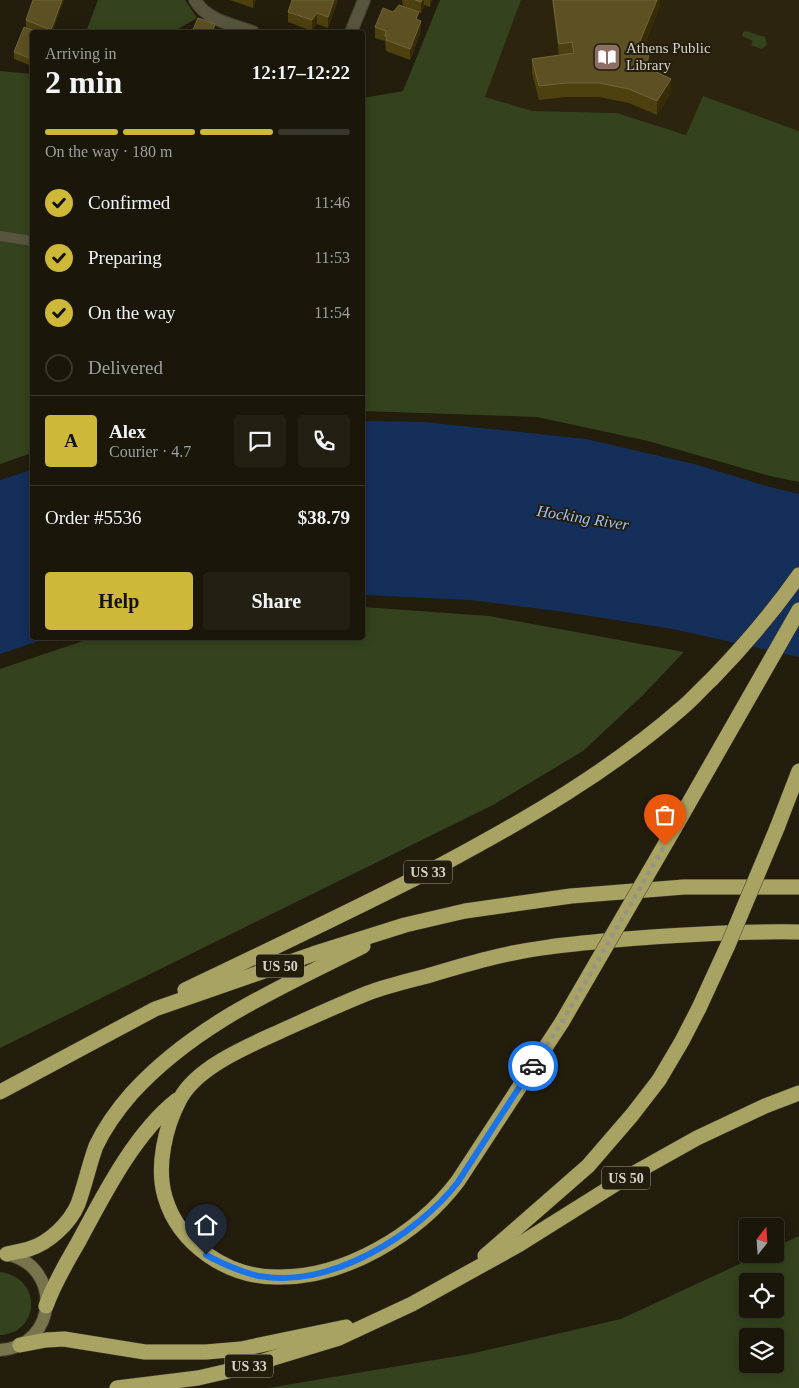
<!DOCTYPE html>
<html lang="en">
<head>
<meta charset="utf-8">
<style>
  :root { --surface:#1a160a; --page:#231f13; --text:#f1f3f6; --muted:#9f9f9c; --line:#38352b; --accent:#ceb838 }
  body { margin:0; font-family:Georgia,serif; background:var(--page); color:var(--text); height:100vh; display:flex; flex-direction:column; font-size:19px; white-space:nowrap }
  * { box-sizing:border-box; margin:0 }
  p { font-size:16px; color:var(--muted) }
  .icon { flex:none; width:28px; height:28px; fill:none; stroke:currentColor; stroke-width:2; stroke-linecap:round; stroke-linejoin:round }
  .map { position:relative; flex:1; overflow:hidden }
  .panel { position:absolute; left:30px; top:30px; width:335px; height:610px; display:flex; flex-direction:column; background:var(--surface); border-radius:5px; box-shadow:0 2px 12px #0003,0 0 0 1px var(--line) }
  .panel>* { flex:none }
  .needle { width:32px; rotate:17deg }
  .tools { position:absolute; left:739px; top:1218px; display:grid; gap:10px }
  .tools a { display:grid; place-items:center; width:45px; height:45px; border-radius:5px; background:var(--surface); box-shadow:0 2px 12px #0003,0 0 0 1px var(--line); font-size:25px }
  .pin { position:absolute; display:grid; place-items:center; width:42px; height:42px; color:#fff; margin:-51px -21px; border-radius:50% 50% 50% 0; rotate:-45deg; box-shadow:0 0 5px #0007 }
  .pin .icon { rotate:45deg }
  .courier { position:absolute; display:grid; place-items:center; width:50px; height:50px; margin:-25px; border:4px solid #1a73e8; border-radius:50%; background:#fff; color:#222; box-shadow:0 1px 6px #0007 }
  .overview em { font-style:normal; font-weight:700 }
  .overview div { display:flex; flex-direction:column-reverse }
  .overview { display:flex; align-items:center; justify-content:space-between; height:85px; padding:0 15px }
  h1 { font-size:32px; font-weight:700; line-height:38px }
  .bar { display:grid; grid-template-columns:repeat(4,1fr); gap:8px 5px; align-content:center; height:60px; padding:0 15px }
  .bar i { height:6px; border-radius:4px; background:var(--line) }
  .bar .current { background:var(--accent) }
  .bar p { grid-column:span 4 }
  .line { display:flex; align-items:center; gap:12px; padding:0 15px; border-top:1px solid var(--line) }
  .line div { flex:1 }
  .round { display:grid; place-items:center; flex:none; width:52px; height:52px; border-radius:5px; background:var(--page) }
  ol { padding:0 15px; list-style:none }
  li { display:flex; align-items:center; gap:15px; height:55px }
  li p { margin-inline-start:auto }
  li .icon { padding:5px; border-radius:50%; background:var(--accent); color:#111; stroke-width:4 }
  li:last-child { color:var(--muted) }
  li i { width:28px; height:28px; border:2px solid var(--line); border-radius:50% }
  .cta { display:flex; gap:10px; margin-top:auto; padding:10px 15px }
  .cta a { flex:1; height:58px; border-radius:5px; background:var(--accent); color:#111; font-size:20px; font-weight:700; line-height:58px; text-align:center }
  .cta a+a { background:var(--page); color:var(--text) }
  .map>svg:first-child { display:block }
  .built { fill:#2c240c }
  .green { fill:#34431d; fill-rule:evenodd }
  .water { fill:#152f5b }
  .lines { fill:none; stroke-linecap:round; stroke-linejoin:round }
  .service-casing { stroke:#3f3a2b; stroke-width:11 }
  .minor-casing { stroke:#3f3a2b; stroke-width:14 }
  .secondary-casing { stroke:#3f3a2b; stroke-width:14 }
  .motorway-casing { stroke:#3f3a2b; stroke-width:16 }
  .service { stroke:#57553d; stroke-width:10 }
  .minor { stroke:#57553d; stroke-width:12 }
  .secondary { stroke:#78754d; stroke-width:12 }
  .motorway { stroke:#a9a363; stroke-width:15 }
  .motorway-bridge-casing { stroke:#3f3a2b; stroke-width:16; stroke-linecap:butt }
  .motorway-bridge { stroke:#a9a363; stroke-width:15 }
  .wall { fill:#4e4110 }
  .shaded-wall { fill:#372c06 }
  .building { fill:#5d5123; stroke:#70653d }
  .done { stroke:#979386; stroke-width:5; stroke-dasharray:0 9 }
  .route { stroke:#1a73e8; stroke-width:6 }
  .labels { text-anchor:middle; stroke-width:4; stroke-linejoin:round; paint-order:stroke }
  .shield { fill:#231d0d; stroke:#a09c8f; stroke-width:1 }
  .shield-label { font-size:14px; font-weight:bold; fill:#d5d2c7 }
  .poi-label { font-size:15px; fill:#d5d2c7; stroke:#231d0d; text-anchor:start }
  .water-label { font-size:16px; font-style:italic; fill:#9ec1fc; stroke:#231d0d }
</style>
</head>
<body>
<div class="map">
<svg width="799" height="1388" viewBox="0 0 799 1388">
  <rect width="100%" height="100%" fill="#231d0d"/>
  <!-- built -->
  <polygon class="built" points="521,0 799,0 799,131 703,96 687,135 617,113 533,111 485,97"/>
  <!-- green -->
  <g class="green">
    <polygon points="98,0 185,0 197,18 173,32 86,32"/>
    <polygon points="440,0 521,0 485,97 533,111 617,113 686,135 703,96 799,131 799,482 770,476 648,441 537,417 363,411 363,98 403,91"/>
    <polygon points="746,31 765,37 767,45 762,49 751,45 753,41 742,36 743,32"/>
    <polygon points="0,71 32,74 32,453 0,464"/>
    <polygon points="363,607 489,616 684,652 642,696 583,751 493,805 0,1048 0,669 86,640 103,638 362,638"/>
    <path d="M799 1236V1388H268L470 1354 621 1319 761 1254H775V1247ZM748 1281H775V1309H748ZM748 1336H775V1364H748Z"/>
    <path d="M0 1272C42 1277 41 1333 0 1335Z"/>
  </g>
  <!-- water -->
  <g class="water">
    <polygon points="362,421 424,422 586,439 694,464 770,487 799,494 799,657 673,629 565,612 470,600 363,595"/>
    <polygon points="32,470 32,638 48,638 0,654 0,480"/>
  </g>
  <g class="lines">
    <!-- service casing -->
    <g class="service-casing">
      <polyline id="service" points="0,236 32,241"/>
    </g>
    <!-- minor casing -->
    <g class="minor-casing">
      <g id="minor">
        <path d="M195 0C206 20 233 25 253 32"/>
        <polyline points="351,32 364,0"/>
      </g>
    </g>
    <!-- secondary casing -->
    <g class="secondary-casing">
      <path id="secondary" d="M0 1350C59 1346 63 1264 5 1254"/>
    </g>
    <!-- motorway casing -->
    <g class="motorway-casing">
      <g id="motorway">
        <polyline points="777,828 799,771"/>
        <polyline points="674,829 799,610"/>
        <path d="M185 990C271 949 358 908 443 864 527 819 610 771 682 708 693 699 702 688 712 679 744 646 773 612 799 575"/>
        <path d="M562 1022 458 1181C418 1234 344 1279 276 1277 228 1277 179 1245 165 1197 156 1167 165 1127 180 1099 197 1067 248 1046 281 1031 310 1018 338 1005 368 993 387 986 408 981 427 976 447 970 467 964 487 959 528 948 572 944 614 940 675 935 737 931 799 932"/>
        <polyline points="0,1092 155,1009 313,954 405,925 465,911 571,896 684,887 799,887"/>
        <path d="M7 1254C14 1252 22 1251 29 1249 49 1243 70 1223 78 1204 85 1185 89 1165 96 1146 105 1127 118 1109 132 1093 196 1023 280 988 363 946"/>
        <polyline points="485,1256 588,1166 632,1115 659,1080 682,1041 699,1008"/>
        <path d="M46 1306C54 1283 67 1262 79 1241 104 1194 135 1133 177 1100"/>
        <polyline points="20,1345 46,1340 64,1339 145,1352 206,1352 241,1349 346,1327"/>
        <polyline points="117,1388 198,1378 237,1369 339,1338 412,1304 520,1244 622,1180 697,1138 765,1106 799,1093"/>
      </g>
    </g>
    <!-- service -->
    <use href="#service" class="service"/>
    <!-- minor -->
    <use href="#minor" class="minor"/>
    <!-- secondary -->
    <use href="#secondary" class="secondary"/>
    <!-- motorway -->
    <use href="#motorway" class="motorway"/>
    <!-- motorway-bridge casing -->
    <g class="motorway-bridge-casing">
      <g id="motorway-bridge">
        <polyline points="699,1008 728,945 777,828"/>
        <polyline points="562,1022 674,829"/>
      </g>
    </g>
    <!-- motorway-bridge -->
    <use href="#motorway-bridge" class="motorway-bridge"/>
  </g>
  <!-- wall -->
  <g class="wall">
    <polygon points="64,0 52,32 40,32 26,27 26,20"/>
    <polygon points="230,0 256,0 253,8"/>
    <polygon points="292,0 338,0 328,28 317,24 312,31 288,22 288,12"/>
    <polygon points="402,0 432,0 430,7 424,5 421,13 403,6"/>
    <polygon points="552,0 660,0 660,6 644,46 649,66 649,68 671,93 657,115 629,103 599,97 566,97 539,100 532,73 532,59 559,55"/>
    <polygon points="393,12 419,20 421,31 410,60 386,51 385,41 375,38 375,27"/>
    <polygon points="32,32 32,66 14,59 14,52"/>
  </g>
  <!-- shaded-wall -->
  <g class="shaded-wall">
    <polygon points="62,0 64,0 64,1 52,32 51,32 51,30"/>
    <polygon points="253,0 256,0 253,8"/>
    <polygon points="334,0 338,0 328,28 328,17"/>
    <polygon points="422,0 424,0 424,5 421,13 421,2"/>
    <polygon points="430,0 432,0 430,7"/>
    <polygon points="657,0 660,0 660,6 640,55 640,41"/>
    <polygon points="317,13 317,24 312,31 312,20"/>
    <polygon points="421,21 421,31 410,60 410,49"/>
    <polygon points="215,24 215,31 214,32 212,32"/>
    <polygon points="649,52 649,66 648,73 644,66"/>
    <polygon points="671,79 671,93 657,115 657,101"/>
  </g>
  <!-- building -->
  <g class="building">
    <polygon points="33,0 62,0 51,30 26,20"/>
    <polygon points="292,0 334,0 328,17 317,13 312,20 288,12"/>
    <polygon points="415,0 422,0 421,2"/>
    <polygon points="553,0 657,0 640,41 649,52 648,59 644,66 671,79 657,101 629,89 599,83 566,83 539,86 532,59 574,53 572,42 559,44"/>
    <polygon points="399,5 419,12 416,19 421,21 410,49 386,40 387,37 385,36 386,31 375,27 383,8 393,12"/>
    <polygon points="198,18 215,24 212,32 192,32"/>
    <polygon points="24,27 39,32 32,32 32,59 14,52"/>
  </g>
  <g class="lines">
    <!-- done -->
    <polyline class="done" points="533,1066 562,1022 665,845"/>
    <!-- route -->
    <path class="route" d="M206 1255C223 1264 240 1272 259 1276 330 1289 417 1235 458 1182L533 1066"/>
  </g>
  <!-- icons -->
  <defs>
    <g id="library-square" transform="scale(1.4375)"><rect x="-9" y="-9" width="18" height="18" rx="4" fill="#8d6e63" stroke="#231d0d"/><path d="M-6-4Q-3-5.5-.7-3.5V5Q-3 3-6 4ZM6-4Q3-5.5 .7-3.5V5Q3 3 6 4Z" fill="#fff"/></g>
  </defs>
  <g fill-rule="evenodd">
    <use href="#library-square" x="607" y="57"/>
  </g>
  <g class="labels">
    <!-- shield labels -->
    <g class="shield">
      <rect x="404" y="860.5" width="48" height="23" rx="4"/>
      <rect x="256" y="954.5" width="48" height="23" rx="4"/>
      <rect x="602" y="1166.5" width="48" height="23" rx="4"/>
      <rect x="225" y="1354.5" width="48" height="23" rx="4"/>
    </g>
    <g class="shield-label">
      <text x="428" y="877">US 33</text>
      <text x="280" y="971">US 50</text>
      <text x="626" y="1183">US 50</text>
      <text x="249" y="1371">US 33</text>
    </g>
    <!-- poi labels -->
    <g class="poi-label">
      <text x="626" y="53">Athens Public<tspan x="626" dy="17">Library</tspan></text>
    </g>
    <!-- water labels -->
    <g class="water-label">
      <text transform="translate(583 517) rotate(9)" y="6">Hocking River</text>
    </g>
  </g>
</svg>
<div class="tools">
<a><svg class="needle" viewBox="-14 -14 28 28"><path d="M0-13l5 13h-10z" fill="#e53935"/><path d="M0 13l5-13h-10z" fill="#9f9f9c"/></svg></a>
<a><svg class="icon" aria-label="locate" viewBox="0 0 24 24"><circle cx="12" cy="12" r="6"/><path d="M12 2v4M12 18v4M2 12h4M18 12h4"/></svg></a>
<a><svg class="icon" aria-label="layers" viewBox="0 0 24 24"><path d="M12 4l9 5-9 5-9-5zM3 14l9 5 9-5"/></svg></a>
</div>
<div class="pin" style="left:665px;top:845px;background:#ea580c"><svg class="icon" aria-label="bag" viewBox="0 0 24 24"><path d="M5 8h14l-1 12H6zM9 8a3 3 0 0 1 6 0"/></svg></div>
<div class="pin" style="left:206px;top:1255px;background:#1f2937"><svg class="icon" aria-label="home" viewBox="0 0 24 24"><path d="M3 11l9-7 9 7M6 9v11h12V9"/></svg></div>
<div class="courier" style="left:533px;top:1066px"><svg class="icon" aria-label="car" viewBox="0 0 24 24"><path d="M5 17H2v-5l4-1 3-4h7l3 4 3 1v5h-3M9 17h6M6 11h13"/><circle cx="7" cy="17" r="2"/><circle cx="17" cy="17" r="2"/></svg></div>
<section class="panel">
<div class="overview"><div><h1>2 min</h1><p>Arriving in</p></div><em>12:17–12:22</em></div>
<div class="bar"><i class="current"></i><i class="current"></i><i class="current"></i><i></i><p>On the way · 180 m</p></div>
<ol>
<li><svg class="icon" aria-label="check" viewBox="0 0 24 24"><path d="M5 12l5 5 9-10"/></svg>Confirmed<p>11:46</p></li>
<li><svg class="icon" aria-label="check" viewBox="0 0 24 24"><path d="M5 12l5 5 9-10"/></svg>Preparing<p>11:53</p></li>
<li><svg class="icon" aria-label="check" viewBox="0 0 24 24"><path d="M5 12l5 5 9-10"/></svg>On the way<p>11:54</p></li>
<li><i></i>Delivered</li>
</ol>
<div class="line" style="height:90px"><b class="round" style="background:var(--accent);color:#111">A</b><div><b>Alex</b><p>Courier · 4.7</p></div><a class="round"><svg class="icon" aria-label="chat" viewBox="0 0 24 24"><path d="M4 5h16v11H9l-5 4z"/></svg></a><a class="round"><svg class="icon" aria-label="phone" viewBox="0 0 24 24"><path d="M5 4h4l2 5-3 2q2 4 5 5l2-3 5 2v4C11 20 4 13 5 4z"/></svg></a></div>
<div class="line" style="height:65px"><div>Order #5536</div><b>$38.79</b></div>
<div class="cta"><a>Help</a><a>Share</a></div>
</section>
</div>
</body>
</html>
